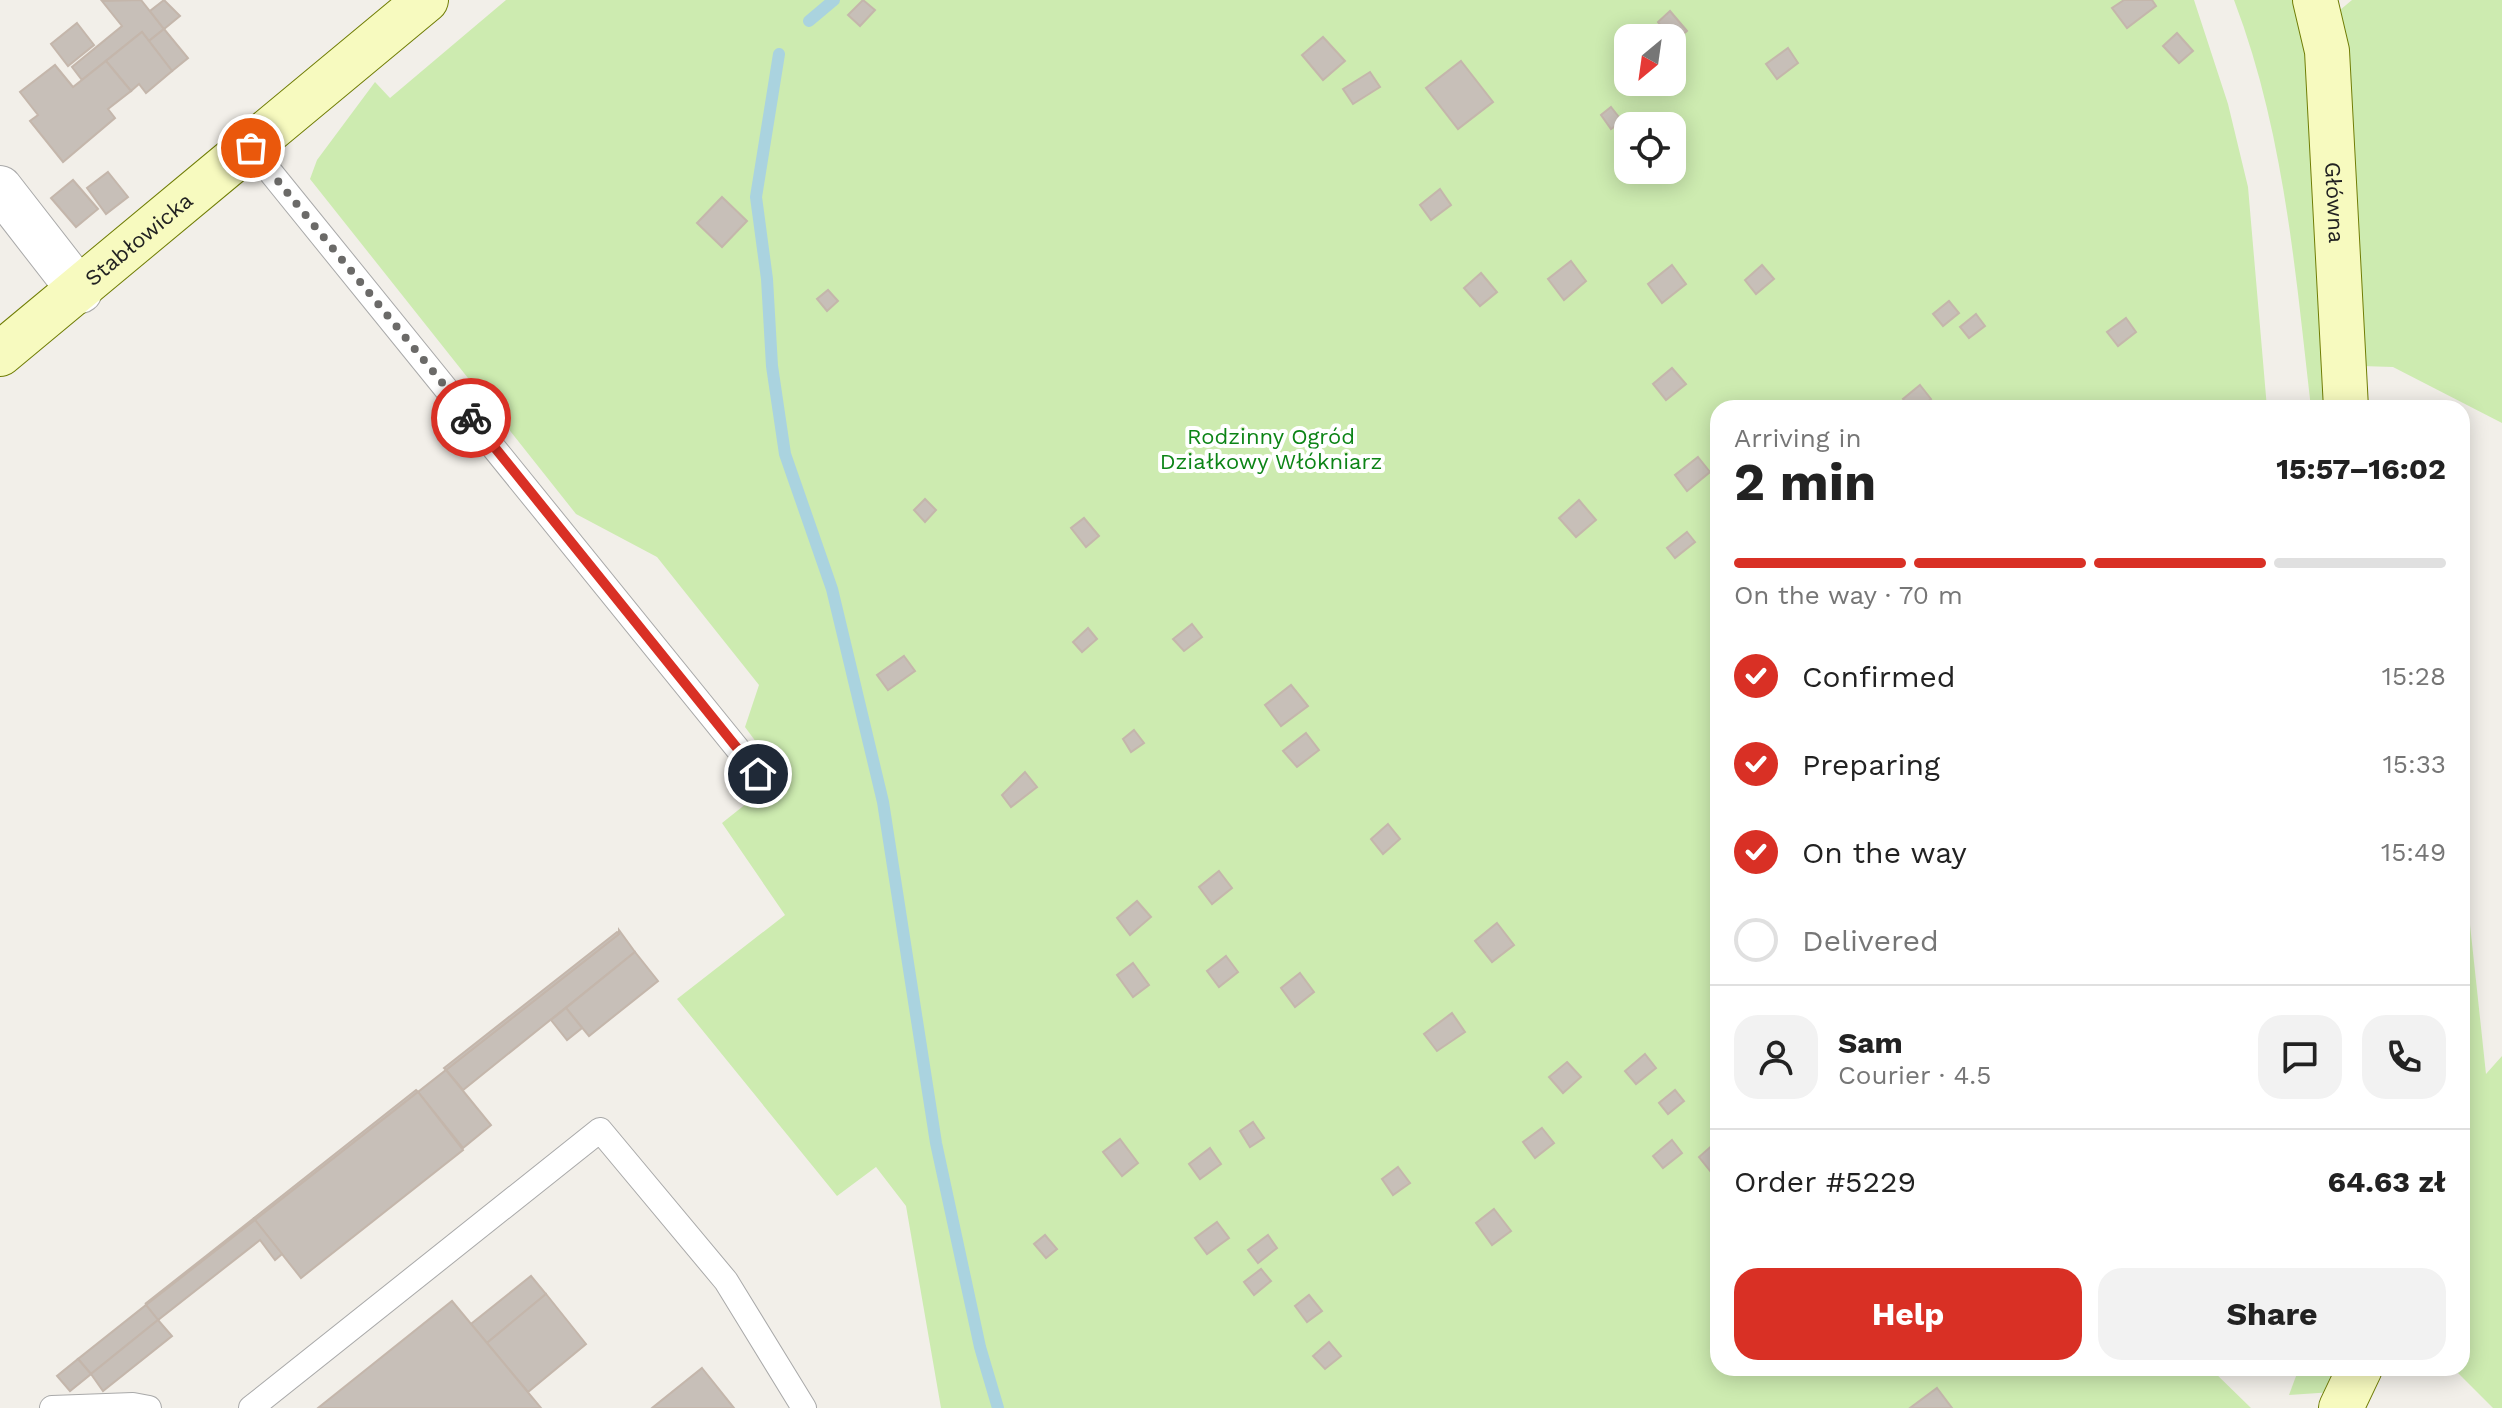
<!DOCTYPE html>
<html lang="en">
<head>
<meta charset="utf-8">
<style>
  :root { --surface:#fff; --page:#f2f2f2; --text:#222; --muted:#767676; --line:#e0e0e0; --accent:#d93025 }
  body { margin:0; font-family:"Work Sans",sans-serif; background:var(--page); color:var(--text); height:100vh; display:flex; flex-direction:column; font-size:30px; white-space:nowrap }
  * { box-sizing:border-box; margin:0 }
  p { font-size:26px; color:var(--muted) }
  .icon { flex:none; width:44px; height:44px; fill:none; stroke:currentColor; stroke-width:2; stroke-linecap:round; stroke-linejoin:round }
  .map { position:relative; flex:1; overflow:hidden }
  .side { position:absolute; left:1710px; top:400px; width:760px; height:976px; display:flex; flex-direction:column; background:var(--surface); border-radius:24px; box-shadow:0 4px 20px #0003 }
  .side>* { flex:none }
  .needle { width:52px; rotate:209deg }
  .fabs { position:absolute; left:1614px; top:24px; display:grid; gap:16px }
  .fabs a { display:grid; place-items:center; width:72px; height:72px; border-radius:16px; background:var(--surface); box-shadow:0 4px 20px #0003; font-size:40px }
  .pin { position:absolute; display:grid; place-items:center; width:68px; height:68px; color:#fff; margin:-34px; border:4px solid #fff; border-radius:50%; box-shadow:0 2px 8px #0007 }
  .courier { position:absolute; display:grid; place-items:center; width:80px; height:80px; margin:-40px; border:6px solid #d93025; border-radius:50%; background:#fff; color:#222; box-shadow:0 2px 10px #0007 }
  .headline em { font-style:normal; font-weight:700 }
  .headline div { display:flex; flex-direction:column-reverse }
  .headline { display:flex; align-items:center; justify-content:space-between; height:136px; padding:0 24px }
  h1 { font-size:52px; font-weight:700; line-height:60px }
  .bar { display:grid; grid-template-columns:repeat(4,1fr); gap:12px 8px; align-content:center; height:96px; padding:0 24px }
  .bar i { height:10px; border-radius:6px; background:var(--line) }
  .bar .active { background:var(--accent) }
  .bar p { grid-column:span 4 }
  .line { display:flex; align-items:center; gap:20px; padding:0 24px; border-top:2px solid var(--line) }
  .line div { flex:1 }
  .round { display:grid; place-items:center; flex:none; width:84px; height:84px; border-radius:24px; background:var(--page) }
  ol { padding:0 24px; list-style:none }
  li { display:flex; align-items:center; gap:24px; height:88px }
  li p { margin-inline-start:auto }
  li .icon { padding:8px; border-radius:50%; background:var(--accent); color:#fff; stroke-width:4 }
  li:last-child { color:var(--muted) }
  li i { width:44px; height:44px; border:4px solid var(--line); border-radius:50% }
  .primary-button { display:flex; gap:16px; margin-top:auto; padding:16px 24px }
  .primary-button a { flex:1; height:92px; border-radius:24px; background:var(--accent); color:#fff; font-size:32px; font-weight:700; line-height:92px; text-align:center }
  .primary-button a+a { background:var(--page); color:var(--text) }
  .map>svg:first-child { display:block }
  .grass { fill:#cdebb0; fill-rule:evenodd }
  .lines { fill:none; stroke-linecap:round; stroke-linejoin:round }
  .stream { stroke:#aad3df; stroke-width:12 }
  .building { fill:#c7bfb8; stroke:#c4b6ab; stroke-width:2 }
  .lane-casing { stroke:#a9a9a9; stroke-width:26 }
  .street-casing { stroke:#a9a9a9; stroke-width:46 }
  .secondary-casing { stroke:#707d05; stroke-width:46 }
  .lane { stroke:#fff; stroke-width:24 }
  .street { stroke:#fff; stroke-width:44 }
  .secondary { stroke:#f7fabf; stroke-width:44 }
  .done { stroke:#6b6a68; stroke-width:8; stroke-dasharray:0 14.4 }
  .route { stroke:#d93025; stroke-width:10 }
  .labels { text-anchor:middle; stroke-width:8; stroke-linejoin:round; paint-order:stroke }
  .street-label { font-size:22px; fill:#222; stroke:#fff }
  .park-label { font-size:22px; fill:#0c8416; stroke:#fff }
</style>
</head>
<body>
<div class="map">
<svg width="2502" height="1408" viewBox="0 0 2502 1408">
  <rect width="100%" height="100%" fill="#f2efe9"/>
  <!-- grass -->
  <g class="grass">
    <path d="M506 0H2194L2228 104 2248 187 2267 408H1718V1368H2210L2251 1408H941L906 1206 876 1167 837 1196 677 999 785 915 722 823 781 776 745 727 759 685 657 557 576 514 310 179 317 160 375 82 390 98ZM1628 38H1672V82H1628ZM1628 126H1672V170H1628Z"/>
    <path d="M2234 0H2300L2309 36 2332 408H2311C2295 269 2284 131 2234 0Z"/>
    <polygon points="2352,0 2502,0 2502,423 2393,367 2361,366 2350,76 2340,10"/>
    <polygon points="2465,878 2486,1074 2502,1056 2502,1408 2493,1408 2453,1368 2462,1368"/>
    <polygon points="2299,1368 2345,1368 2333,1392 2289,1395"/>
  </g>
  <g class="lines">
    <!-- stream -->
    <g class="stream">
      <polyline points="809,21 834,0"/>
      <polyline points="779,54 756,197 767,279 772,366 785,454 832,589 883,802 936,1143 980,1347 998,1408"/>
    </g>
  </g>
  <!-- building -->
  <g class="building">
    <polygon points="141,0 164,29 149,41 142,32 82,80 72,67 122,26 102,1"/>
    <polygon points="164,0 180,16 164,29 150,11"/>
    <polygon points="863,0 875,10 860,26 848,15"/>
    <polygon points="2124,0 2152,0 2156,6 2127,28 2112,8"/>
    <polygon points="1670,11 1687,31 1674,42 1658,22"/>
    <polygon points="77,23 94,45 68,66 51,44"/>
    <polygon points="164,29 188,58 172,71 149,41"/>
    <polygon points="142,32 172,71 146,93 139,84 131,91 106,61"/>
    <polygon points="2177,33 2193,51 2179,63 2163,46"/>
    <polygon points="1323,37 1345,61 1323,80 1302,55"/>
    <polygon points="1788,48 1798,63 1777,79 1766,64"/>
    <polygon points="106,61 131,91 108,109 115,118 63,162 30,121 38,115 20,92 55,65 73,87"/>
    <polygon points="1461,61 1493,102 1458,129 1426,88"/>
    <polygon points="1370,72 1380,87 1353,104 1343,89"/>
    <polygon points="1611,107 1622,121 1611,129 1601,115"/>
    <polygon points="108,172 128,197 106,214 87,188"/>
    <polygon points="73,180 98,209 76,227 51,198"/>
    <polygon points="1440,189 1451,205 1431,220 1420,205"/>
    <polygon points="722,197 747,221 722,247 697,223"/>
    <polygon points="1571,261 1586,281 1564,300 1548,279"/>
    <polygon points="1672,265 1686,284 1662,303 1648,284"/>
    <polygon points="1762,265 1774,279 1756,294 1745,280"/>
    <polygon points="1481,273 1497,292 1480,306 1464,288"/>
    <polygon points="828,290 838,301 827,311 817,299"/>
    <polygon points="1949,301 1959,313 1943,326 1933,314"/>
    <polygon points="1976,314 1985,326 1969,338 1960,327"/>
    <polygon points="2126,318 2136,332 2118,346 2107,332"/>
    <polygon points="1672,368 1686,384 1666,400 1653,384"/>
    <polygon points="1920,385 1931,399 1920,408 1910,408 1903,399"/>
    <polygon points="1698,457 1710,472 1687,491 1675,475"/>
    <polygon points="925,499 936,510 925,522 914,510"/>
    <polygon points="1579,500 1596,520 1576,537 1559,518"/>
    <polygon points="1084,518 1099,536 1086,547 1071,528"/>
    <polygon points="1687,532 1695,542 1675,558 1667,548"/>
    <polygon points="1192,624 1202,637 1184,651 1173,639"/>
    <polygon points="1088,628 1097,639 1082,652 1073,642"/>
    <polygon points="904,656 915,671 888,690 877,675"/>
    <polygon points="1291,685 1308,706 1281,726 1265,705"/>
    <polygon points="1134,730 1144,743 1131,752 1123,739"/>
    <polygon points="1306,733 1319,750 1297,767 1283,751"/>
    <polygon points="1025,772 1037,787 1011,807 1002,795"/>
    <polygon points="1388,824 1400,839 1383,854 1371,839"/>
    <polygon points="1219,871 1232,888 1212,904 1199,887"/>
    <polygon points="1137,901 1151,917 1130,935 1117,918"/>
    <polygon points="1497,923 1514,945 1492,962 1475,941"/>
    <polygon points="619,930 635,952 463,1090 446,1070 619,934"/>
    <polygon points="617,932 619,934 446,1070 444,1068"/>
    <polygon points="635,952 658,981 589,1036 566,1008"/>
    <polygon points="1226,956 1238,972 1219,987 1207,971"/>
    <polygon points="1133,963 1149,985 1133,997 1117,975"/>
    <polygon points="1300,973 1314,992 1295,1007 1281,988"/>
    <polygon points="566,1008 582,1028 567,1040 551,1020"/>
    <polygon points="1452,1013 1465,1032 1437,1051 1424,1034"/>
    <polygon points="1645,1054 1656,1068 1636,1084 1625,1071"/>
    <polygon points="1567,1062 1581,1077 1563,1093 1549,1077"/>
    <polygon points="446,1070 491,1125 463,1148 418,1092"/>
    <polygon points="416,1090 418,1092 255,1220 254,1218"/>
    <polygon points="1675,1090 1684,1101 1668,1114 1659,1103"/>
    <polygon points="418,1092 463,1150 301,1278 255,1220"/>
    <polygon points="1253,1122 1264,1138 1250,1147 1240,1131"/>
    <polygon points="1542,1128 1554,1143 1535,1158 1523,1142"/>
    <polygon points="1120,1139 1138,1163 1122,1176 1103,1152"/>
    <polygon points="1672,1140 1682,1153 1663,1168 1653,1156"/>
    <polygon points="1716,1142 1718,1166 1711,1172 1699,1157"/>
    <polygon points="1210,1148 1221,1164 1200,1179 1189,1164"/>
    <polygon points="1398,1167 1410,1183 1393,1195 1382,1179"/>
    <polygon points="1494,1209 1511,1231 1492,1245 1476,1223"/>
    <polygon points="254,1218 255,1220 145,1304 206,1256"/>
    <polygon points="255,1220 282,1254 275,1260 260,1240 158,1320 146,1305"/>
    <polygon points="1217,1222 1229,1238 1207,1254 1195,1238"/>
    <polygon points="1045,1235 1057,1249 1046,1258 1034,1244"/>
    <polygon points="1268,1235 1277,1248 1258,1263 1248,1250"/>
    <polygon points="1261,1269 1271,1281 1254,1295 1244,1282"/>
    <polygon points="531,1276 546,1294 487,1343 471,1324"/>
    <polygon points="546,1294 586,1344 528,1392 487,1343"/>
    <polygon points="1309,1295 1322,1311 1307,1322 1295,1306"/>
    <polygon points="452,1301 541,1408 318,1408"/>
    <polygon points="146,1305 158,1320 91,1374 78,1359"/>
    <polygon points="158,1320 172,1336 103,1391 91,1374"/>
    <polygon points="1329,1342 1341,1356 1325,1369 1313,1356"/>
    <polygon points="78,1359 91,1374 70,1391 57,1376"/>
    <polygon points="702,1368 734,1408 652,1408"/>
    <polygon points="1937,1388 1952,1408 1910,1408"/>
  </g>
  <g class="lines">
    <!-- lane casing -->
    <g class="lane-casing">
      <g id="lane">
        <polyline points="251,148 758,774"/>
        <polyline points="52,1408 133,1405 149,1408"/>
        <polyline points="251,1408 600,1130 726,1281 804,1408"/>
      </g>
    </g>
    <!-- street casing -->
    <g class="street-casing">
      <polyline id="street" points="0,188 80,291"/>
    </g>
    <!-- secondary casing -->
    <g class="secondary-casing">
      <g id="secondary">
        <path id="s1" d="M2315 0 2327 51 2346 408"/>
        <path id="s2" d="M0 354 426 0"/>
        <polyline points="2341,1408 2360,1368"/>
      </g>
    </g>
    <!-- lane -->
    <use href="#lane" class="lane"/>
    <!-- street -->
    <use href="#street" class="street"/>
    <!-- secondary -->
    <use href="#secondary" class="secondary"/>
  </g>
  <g class="lines">
    <!-- done -->
    <polyline class="done" points="251,148 471,418"/>
    <!-- route -->
    <polyline class="route" points="471,418 758,774"/>
  </g>
  <g class="labels">
    <!-- street labels -->
    <g class="street-label">
      <text dy="8" stroke="none"><textPath href="#s1" startOffset="204">Główna</textPath></text>
      <text dy="8" stroke="none"><textPath href="#s2" startOffset="180">Stabłowicka</textPath></text>
    </g>
    <!-- park labels -->
    <g class="park-label">
      <text x="1271" y="444">Rodzinny Ogród<tspan x="1271" dy="25">Działkowy Włókniarz</tspan></text>
    </g>
  </g>
</svg>
<div class="fabs">
<a><svg class="needle" viewBox="-14 -14 28 28"><path d="M0-13l5 13h-10z" fill="#e53935"/><path d="M0 13l5-13h-10z" fill="#767676"/></svg></a>
<a><svg class="icon" aria-label="locate" viewBox="0 0 24 24"><circle cx="12" cy="12" r="6"/><path d="M12 2v4M12 18v4M2 12h4M18 12h4"/></svg></a>
</div>
<div class="pin" style="left:251px;top:148px;background:#ea580c"><svg class="icon" aria-label="bag" viewBox="0 0 24 24"><path d="M5 8h14l-1 12H6zM9 8a3 3 0 0 1 6 0"/></svg></div>
<div class="pin" style="left:758px;top:774px;background:#1f2937"><svg class="icon" aria-label="home" viewBox="0 0 24 24"><path d="M3 11l9-7 9 7M6 9v11h12V9"/></svg></div>
<div class="courier" style="left:471px;top:418px"><svg class="icon" aria-label="bike" viewBox="0 0 24 24"><circle cx="6" cy="16" r="4"/><circle cx="18" cy="16" r="4"/><path d="M6 16l4-8h5l3 8M10 8l3 8H6M13 5h3"/></svg></div>
<section class="side">
<div class="headline"><div><h1>2 min</h1><p>Arriving in</p></div><em>15:57–16:02</em></div>
<div class="bar"><i class="active"></i><i class="active"></i><i class="active"></i><i></i><p>On the way · 70 m</p></div>
<ol>
<li><svg class="icon" aria-label="check" viewBox="0 0 24 24"><path d="M5 12l5 5 9-10"/></svg>Confirmed<p>15:28</p></li>
<li><svg class="icon" aria-label="check" viewBox="0 0 24 24"><path d="M5 12l5 5 9-10"/></svg>Preparing<p>15:33</p></li>
<li><svg class="icon" aria-label="check" viewBox="0 0 24 24"><path d="M5 12l5 5 9-10"/></svg>On the way<p>15:49</p></li>
<li><i></i>Delivered</li>
</ol>
<div class="line" style="height:144px"><a class="round"><svg class="icon" aria-label="person" viewBox="0 0 24 24"><circle cx="12" cy="8" r="4"/><path d="M4 21q1-7 8-7t8 7"/></svg></a><div><b>Sam</b><p>Courier · 4.5</p></div><a class="round"><svg class="icon" aria-label="chat" viewBox="0 0 24 24"><path d="M4 5h16v11H9l-5 4z"/></svg></a><a class="round"><svg class="icon" aria-label="phone" viewBox="0 0 24 24"><path d="M5 4h4l2 5-3 2q2 4 5 5l2-3 5 2v4C11 20 4 13 5 4z"/></svg></a></div>
<div class="line" style="height:104px"><div>Order #5229</div><b>64.63 zł</b></div>
<div class="primary-button"><a>Help</a><a>Share</a></div>
</section>
</div>
</body>
</html>
